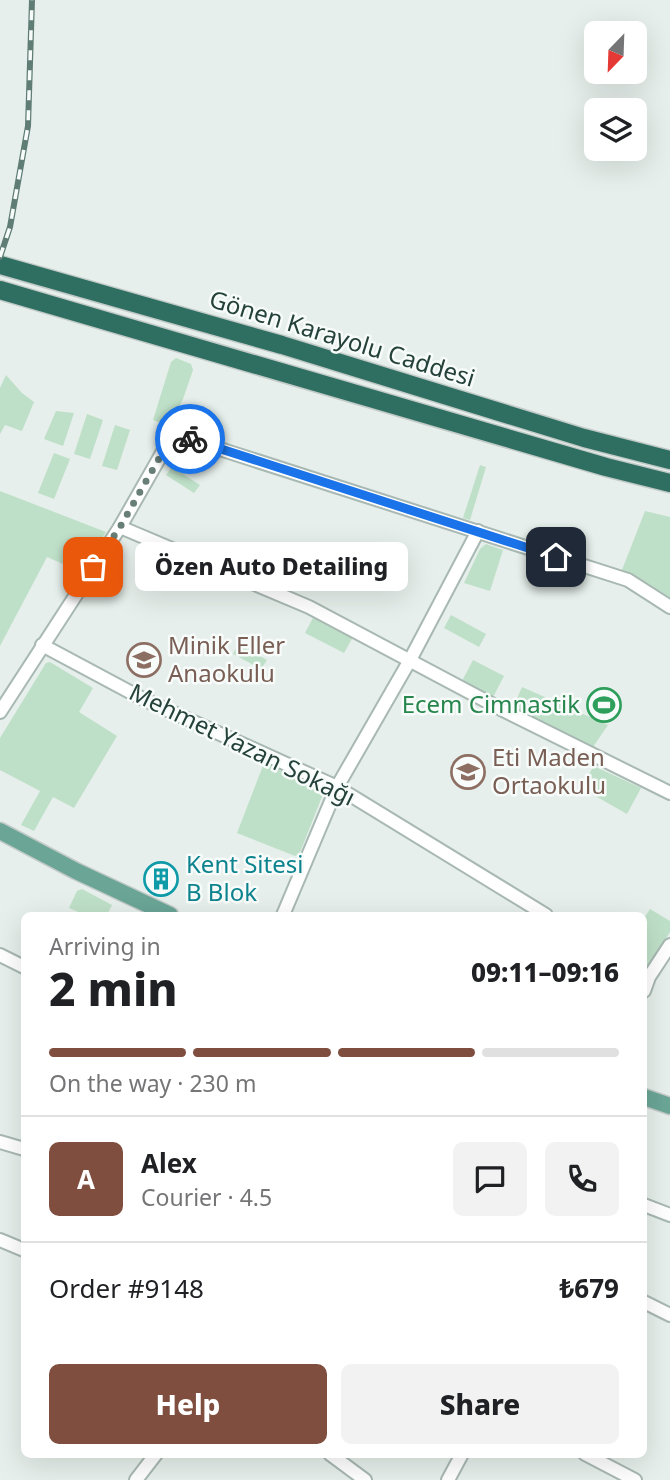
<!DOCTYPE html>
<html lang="en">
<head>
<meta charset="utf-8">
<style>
  :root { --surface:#fff; --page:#f2f2f2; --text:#202124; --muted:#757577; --line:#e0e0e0; --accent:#7f4e3f }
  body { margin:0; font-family:"Noto Sans",sans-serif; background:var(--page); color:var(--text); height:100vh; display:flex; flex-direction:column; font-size:26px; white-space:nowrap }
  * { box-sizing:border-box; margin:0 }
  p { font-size:23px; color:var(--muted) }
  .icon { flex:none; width:38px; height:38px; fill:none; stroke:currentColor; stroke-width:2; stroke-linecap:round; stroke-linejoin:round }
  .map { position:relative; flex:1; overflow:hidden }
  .drawer { position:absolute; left:21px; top:912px; width:626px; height:546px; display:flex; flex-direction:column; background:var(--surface); border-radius:10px; box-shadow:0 7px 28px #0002 }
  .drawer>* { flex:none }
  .needle { width:46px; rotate:203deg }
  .fabs { position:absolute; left:584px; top:21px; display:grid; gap:14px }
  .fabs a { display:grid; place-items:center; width:63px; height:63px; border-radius:10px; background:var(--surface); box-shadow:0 7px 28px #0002; font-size:35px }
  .pin { position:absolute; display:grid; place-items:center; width:60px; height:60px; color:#fff; margin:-30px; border-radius:14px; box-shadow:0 4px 10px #0006 }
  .courier { position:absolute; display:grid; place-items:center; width:70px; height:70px; margin:-35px; border:5px solid #1a73e8; border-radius:50%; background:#fff; color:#222; box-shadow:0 2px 9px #0007 }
  .bubble { position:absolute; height:49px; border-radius:10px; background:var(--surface); box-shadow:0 7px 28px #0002; font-size:23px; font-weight:800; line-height:49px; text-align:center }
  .overview em { font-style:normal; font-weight:800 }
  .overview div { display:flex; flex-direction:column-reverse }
  .overview { display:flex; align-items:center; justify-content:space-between; height:119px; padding:0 28px }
  h1 { font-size:46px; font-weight:800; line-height:52px }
  .bar { display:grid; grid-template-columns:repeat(4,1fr); gap:10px 7px; align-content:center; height:84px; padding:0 28px }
  .bar i { height:9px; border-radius:5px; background:var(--line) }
  .bar .selected { background:var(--accent) }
  .bar p { grid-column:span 4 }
  .line { display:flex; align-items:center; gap:18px; padding:0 28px; border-top:2px solid var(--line) }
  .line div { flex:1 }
  .round { display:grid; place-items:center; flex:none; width:74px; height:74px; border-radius:10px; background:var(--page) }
  .button { display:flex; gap:14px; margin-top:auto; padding:14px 28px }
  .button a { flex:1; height:80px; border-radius:10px; background:var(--accent); color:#fff; font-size:28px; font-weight:800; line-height:80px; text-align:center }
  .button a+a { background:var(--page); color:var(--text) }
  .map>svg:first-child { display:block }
  .green { fill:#bfe0c8 }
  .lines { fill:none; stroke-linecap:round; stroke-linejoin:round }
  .minor-casing { stroke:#a8b8b2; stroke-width:16 }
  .major-casing { stroke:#c2cac8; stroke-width:19 }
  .highway-casing { stroke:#c2cac8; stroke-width:21 }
  .minor { stroke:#fff; stroke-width:12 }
  .major { stroke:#6aa596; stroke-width:16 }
  .highway { stroke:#2f6f62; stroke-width:18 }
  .rail-casing { stroke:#5f7d75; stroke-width:6 }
  .rail { stroke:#f7fbf9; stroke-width:3.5; stroke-dasharray:10; stroke-linecap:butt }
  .done { stroke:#687f78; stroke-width:7; stroke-dasharray:0 12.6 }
  .route { stroke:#1a73e8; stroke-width:9 }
  .labels { text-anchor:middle; stroke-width:5; stroke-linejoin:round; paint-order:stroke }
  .street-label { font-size:24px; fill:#24423a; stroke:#f7fbf9 }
  .education-label { font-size:24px; fill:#785e54; stroke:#f7fbf9; text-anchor:start }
  .leisure-label { font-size:24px; fill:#27864d; stroke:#f7fbf9; text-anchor:end }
  .culture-label { font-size:24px; fill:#0d838f; stroke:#f7fbf9; text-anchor:start }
</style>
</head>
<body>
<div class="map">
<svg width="670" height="1480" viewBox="0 0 670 1480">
  <rect width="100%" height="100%" fill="#e6efeb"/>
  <!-- green -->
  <g class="green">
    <polygon points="176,358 191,364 193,370 183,399 169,426 153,420 171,362"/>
    <polygon points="6,375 22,393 34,402 22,431 5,425 0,434 0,388"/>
    <polygon points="56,411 74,413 63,446 44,439"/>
    <polygon points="87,414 103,420 90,459 74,454"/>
    <polygon points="115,425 130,430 117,470 102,466"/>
    <polygon points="54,453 70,459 54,499 38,493"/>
    <polygon points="480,465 486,467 470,520 463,518"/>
    <polygon points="172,467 200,485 194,493 166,475"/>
    <polygon points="0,491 106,532 79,571 47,557 0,646"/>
    <polygon points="645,511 670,517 670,598 622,570"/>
    <polygon points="486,544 503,550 490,591 464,583 480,549"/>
    <polygon points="451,615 486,634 479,647 444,628"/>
    <polygon points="314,616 353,637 344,653 305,633"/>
    <polygon points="238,644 267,660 261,669 233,654"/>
    <polygon points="473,660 504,676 493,697 462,681"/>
    <polygon points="50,662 93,688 79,712 117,736 74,808 53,797 34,831 21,825 40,791 0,770 0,738 46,663"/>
    <polygon points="522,687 608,725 593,747 513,708"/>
    <polygon points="264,763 325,789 299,855 295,856 237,833"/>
    <polygon points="596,767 641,788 627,814 583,789 583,784 592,769"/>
    <polygon points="82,889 112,905 107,915 85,915 69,908 77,891"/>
    <polygon points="650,909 670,921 670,932 648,968 644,966 644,918"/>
  </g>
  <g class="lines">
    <!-- minor casing -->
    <g class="minor-casing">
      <g id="minor">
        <polyline points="120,527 309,607 501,709 670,793"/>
        <polyline points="42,645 143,699 337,787 546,915"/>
        <polyline points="0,712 120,527 173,434 628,580 670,607"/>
        <polyline points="283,915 337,787 410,660 478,531"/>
        <polyline points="0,955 24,967"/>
        <polyline points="644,991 649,977 670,945"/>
        <polyline points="0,1142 24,1149"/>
        <polyline points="644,1205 670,1215"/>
        <polyline points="0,1240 24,1250"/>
        <polyline points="644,1302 670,1315"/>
        <polyline points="330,1454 365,1480"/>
        <polyline points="585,1454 635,1480"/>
        <polyline points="136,1480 156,1454"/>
        <polyline points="448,1480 462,1454"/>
      </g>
    </g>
    <!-- major casing -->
    <g class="major-casing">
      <g id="major">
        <polyline points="0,831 76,871 170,915"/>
        <polyline points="644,1097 670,1106"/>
      </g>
    </g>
    <!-- highway casing -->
    <g class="highway-casing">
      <g id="highway">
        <polyline points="0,265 282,345 584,438 670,460"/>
        <polyline points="0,290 606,467 670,483"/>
      </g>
    </g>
    <!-- minor -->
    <use href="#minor" class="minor"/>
    <!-- major -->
    <use href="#major" class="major"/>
    <!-- highway -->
    <use href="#highway" class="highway"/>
    <!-- rail casing -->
    <g class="rail-casing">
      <polyline id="rail" points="0,257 10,227 28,126 32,0"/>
    </g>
    <!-- rail -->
    <use href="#rail" class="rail"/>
  </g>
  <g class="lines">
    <!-- done -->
    <polyline class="done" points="93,567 120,527 173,434 190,439"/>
    <!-- route -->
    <polyline class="route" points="190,439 556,557"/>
  </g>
  <!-- icons -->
  <defs>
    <g id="school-ring" transform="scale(1.75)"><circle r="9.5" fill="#f7fbf9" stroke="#8d6e63" stroke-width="1.5"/><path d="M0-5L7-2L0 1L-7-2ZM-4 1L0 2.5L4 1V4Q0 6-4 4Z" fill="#8d6e63"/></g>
    <g id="stadium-ring" transform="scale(1.75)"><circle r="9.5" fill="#f7fbf9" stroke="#2e9e5b" stroke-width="1.5"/><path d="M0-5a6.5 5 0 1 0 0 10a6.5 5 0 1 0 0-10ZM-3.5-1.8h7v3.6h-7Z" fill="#2e9e5b"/></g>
    <g id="building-ring" transform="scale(1.75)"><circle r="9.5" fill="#f7fbf9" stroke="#0f9aa8" stroke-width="1.5"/><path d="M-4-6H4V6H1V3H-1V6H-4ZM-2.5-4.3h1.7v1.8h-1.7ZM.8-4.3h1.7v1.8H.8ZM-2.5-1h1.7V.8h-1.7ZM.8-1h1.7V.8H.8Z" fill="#0f9aa8"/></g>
  </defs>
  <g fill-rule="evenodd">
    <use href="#school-ring" x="144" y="660"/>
    <use href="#stadium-ring" x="604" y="705"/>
    <use href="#school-ring" x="468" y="772"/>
    <use href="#building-ring" x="161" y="879"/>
  </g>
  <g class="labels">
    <!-- street labels -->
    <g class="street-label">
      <text transform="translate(342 339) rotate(17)" y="8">Gönen Karayolu Caddesi</text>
      <text transform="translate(242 745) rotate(26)" y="8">Mehmet Yazan Sokağı</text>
    </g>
    <!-- education labels -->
    <g class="education-label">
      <text x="168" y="654">Minik Eller<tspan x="168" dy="28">Anaokulu</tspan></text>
      <text x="492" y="766">Eti Maden<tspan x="492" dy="28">Ortaokulu</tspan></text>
    </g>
    <!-- leisure labels -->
    <g class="leisure-label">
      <text x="580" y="713">Ecem Cimnastik</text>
    </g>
    <!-- culture labels -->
    <g class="culture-label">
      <text x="186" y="873">Kent Sitesi<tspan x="186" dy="28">B Blok</tspan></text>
    </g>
  </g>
</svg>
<div class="fabs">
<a><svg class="needle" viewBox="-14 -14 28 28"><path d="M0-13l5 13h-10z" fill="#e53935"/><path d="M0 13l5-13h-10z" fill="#757577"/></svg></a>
<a><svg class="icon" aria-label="layers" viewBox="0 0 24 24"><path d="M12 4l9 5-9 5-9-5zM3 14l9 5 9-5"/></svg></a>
</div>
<div class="pin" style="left:93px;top:567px;background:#ea580c"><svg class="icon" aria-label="bag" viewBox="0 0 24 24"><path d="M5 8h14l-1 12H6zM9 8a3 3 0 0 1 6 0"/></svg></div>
<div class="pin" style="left:556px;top:557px;background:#1f2937"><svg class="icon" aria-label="home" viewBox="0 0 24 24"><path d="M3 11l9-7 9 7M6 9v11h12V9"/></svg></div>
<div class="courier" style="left:190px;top:439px"><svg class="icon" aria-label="bike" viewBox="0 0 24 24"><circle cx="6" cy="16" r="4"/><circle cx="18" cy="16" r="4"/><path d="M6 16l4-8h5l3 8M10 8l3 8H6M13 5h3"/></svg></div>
<div class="bubble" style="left:135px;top:542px;width:273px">Özen Auto Detailing</div>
<section class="drawer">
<div class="overview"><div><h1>2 min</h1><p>Arriving in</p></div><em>09:11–09:16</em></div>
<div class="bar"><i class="selected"></i><i class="selected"></i><i class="selected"></i><i></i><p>On the way · 230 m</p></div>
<div class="line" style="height:126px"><b class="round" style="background:var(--accent);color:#fff">A</b><div><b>Alex</b><p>Courier · 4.5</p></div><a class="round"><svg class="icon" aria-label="chat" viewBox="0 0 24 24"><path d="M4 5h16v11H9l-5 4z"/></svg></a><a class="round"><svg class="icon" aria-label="phone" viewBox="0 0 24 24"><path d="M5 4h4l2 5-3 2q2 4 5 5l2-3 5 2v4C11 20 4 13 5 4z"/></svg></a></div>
<div class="line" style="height:91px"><div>Order #9148</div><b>₺679</b></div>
<div class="button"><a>Help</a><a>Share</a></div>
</section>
</div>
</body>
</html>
